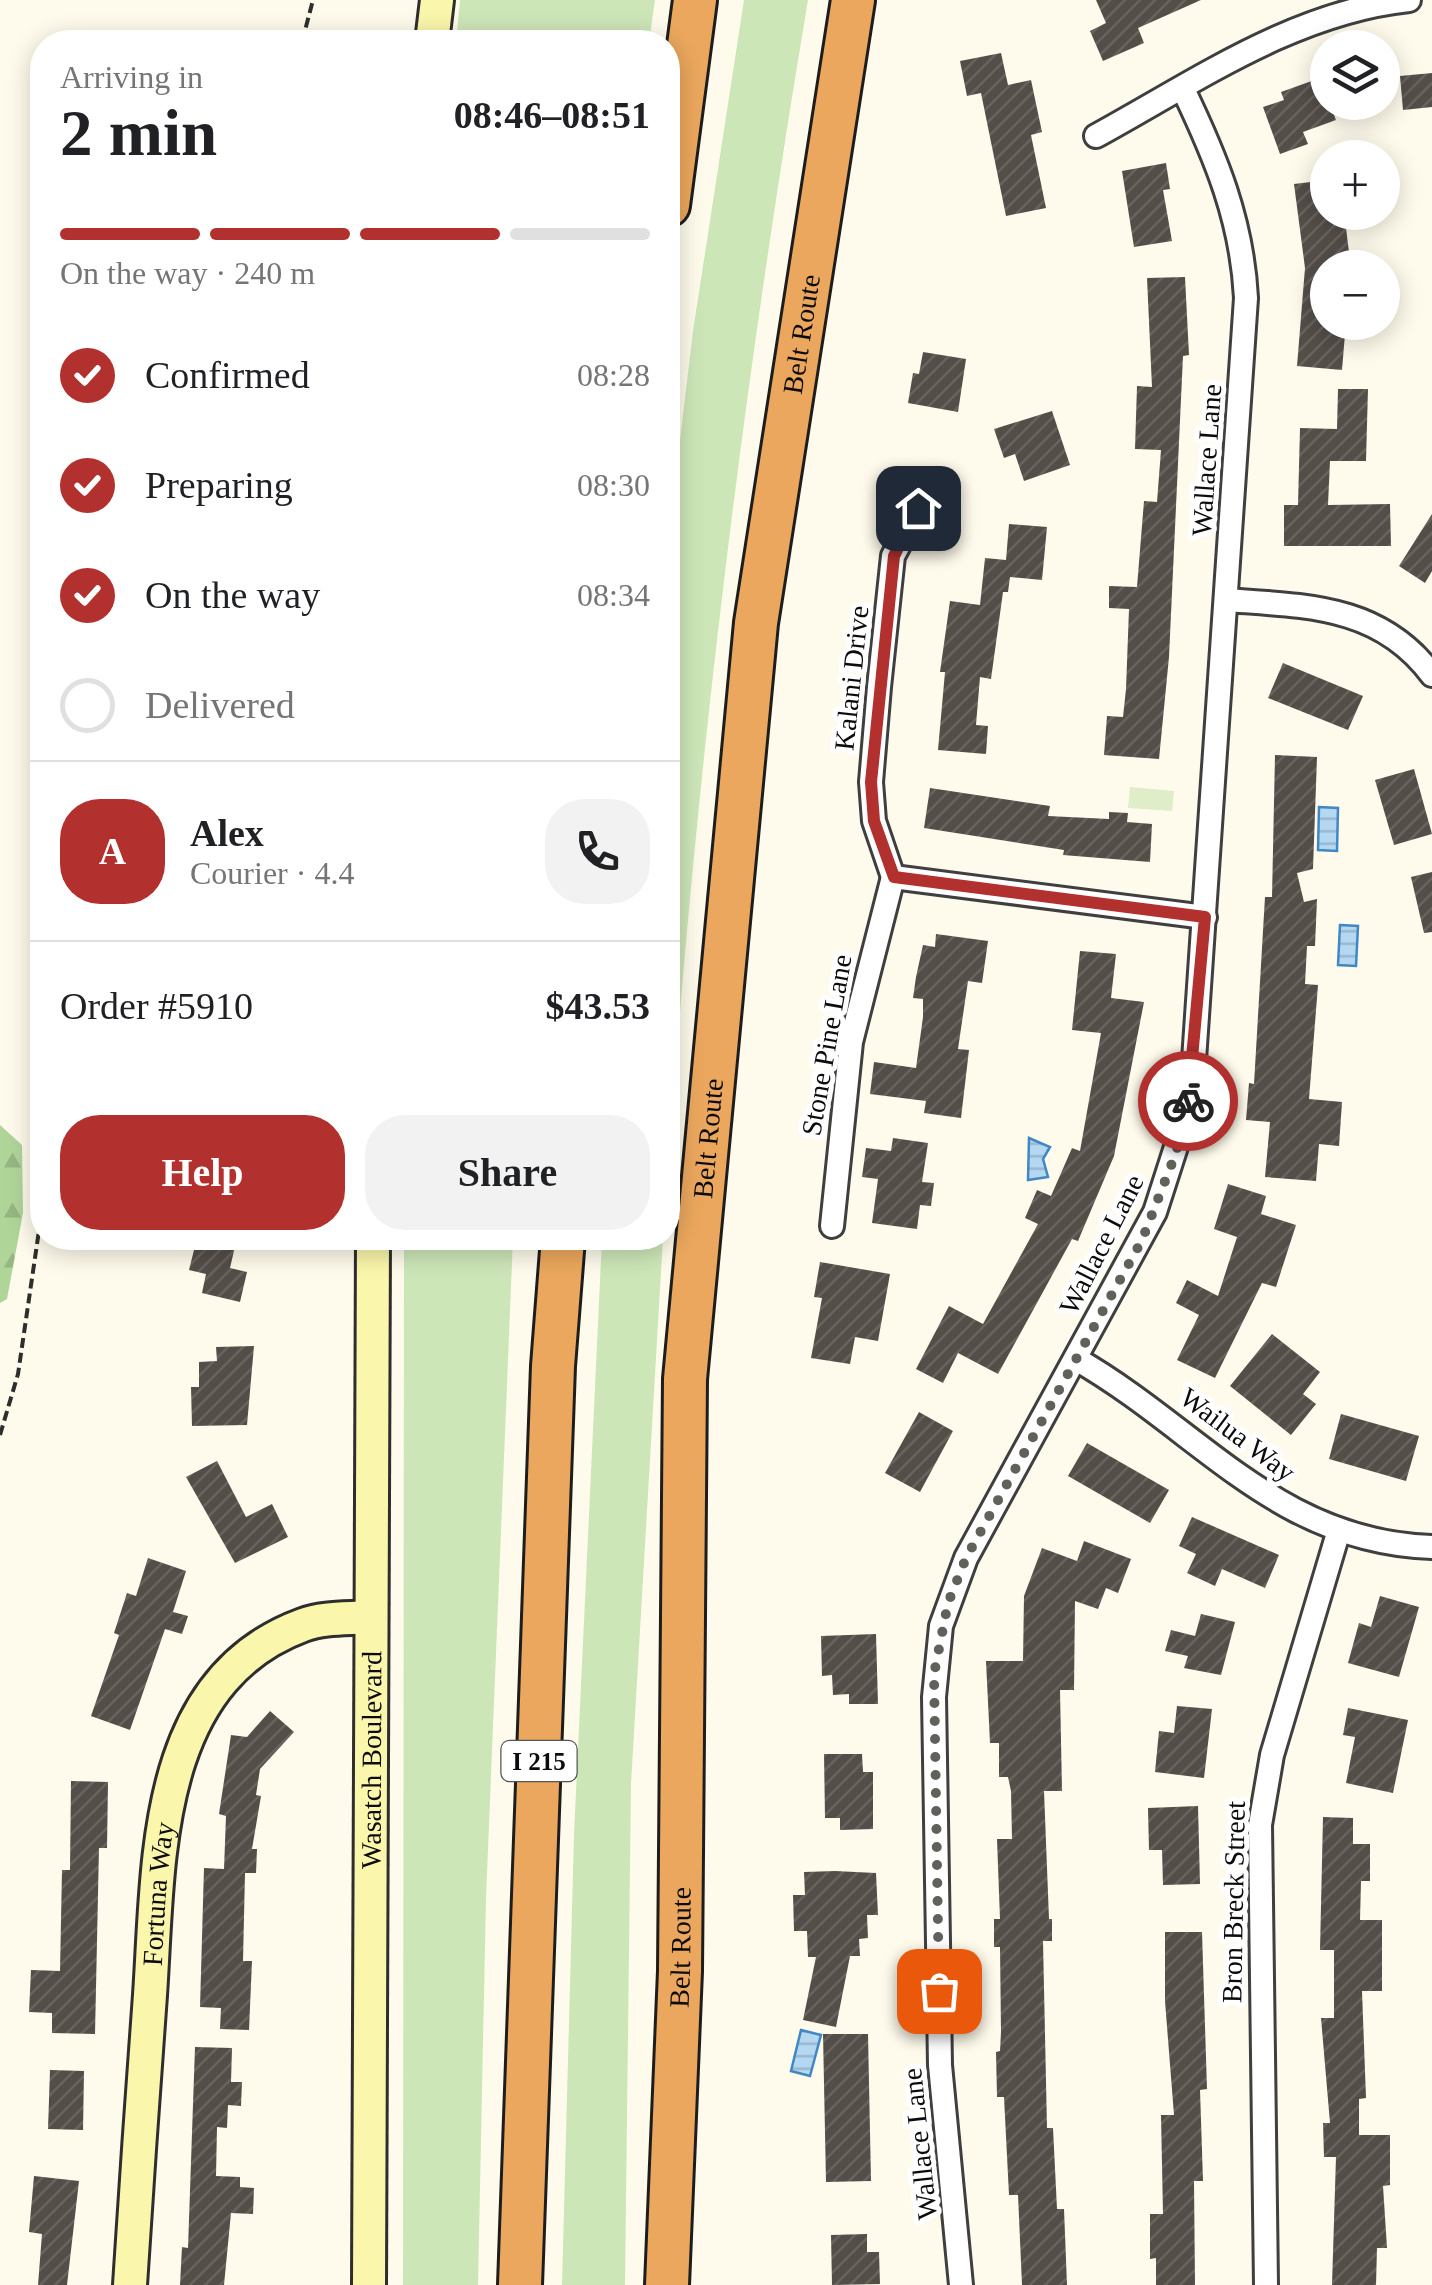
<!DOCTYPE html>
<html lang="en">
<head>
<meta charset="utf-8">
<style>
  :root { --surface:#fff; --page:#f2f2f2; --text:#202124; --muted:#757577; --line:#e0e0e0; --accent:#b2302d }
  body { margin:0; font-family:"Times New Roman",serif; background:var(--page); color:var(--text); height:100vh; display:flex; flex-direction:column; font-size:38px; white-space:nowrap }
  * { box-sizing:border-box; margin:0 }
  p { font-size:32px; color:var(--muted) }
  .icon { flex:none; width:55px; height:55px; fill:none; stroke:currentColor; stroke-width:2; stroke-linecap:round; stroke-linejoin:round }
  .map { position:relative; flex:1; overflow:hidden }
  .side { position:absolute; left:30px; top:30px; width:650px; height:1220px; display:flex; flex-direction:column; background:var(--surface); border-radius:40px; box-shadow:0 5px 25px #0003 }
  .side>* { flex:none }
  .buttons { position:absolute; left:1310px; top:30px; display:grid; gap:20px }
  .buttons a { display:grid; place-items:center; width:90px; height:90px; border-radius:50%; background:var(--surface); box-shadow:0 5px 25px #0003; font-size:50px }
  .pin { position:absolute; display:grid; place-items:center; width:85px; height:85px; color:#fff; margin:-42px; border-radius:20px; box-shadow:0 5px 15px #0006 }
  .courier { position:absolute; display:grid; place-items:center; width:100px; height:100px; margin:-50px; border:8px solid #b2302d; border-radius:50%; background:#fff; color:#222; box-shadow:0 2px 12px #0007 }
  .headline em { font-style:normal; font-weight:700 }
  .headline div { display:flex; flex-direction:column-reverse }
  .headline { display:flex; align-items:center; justify-content:space-between; height:170px; padding:0 30px }
  h1 { font-size:65px; font-weight:700; line-height:75px }
  .bar { display:grid; grid-template-columns:repeat(4,1fr); gap:15px 10px; align-content:center; height:120px; padding:0 30px }
  .bar i { height:12px; border-radius:8px; background:var(--line) }
  .bar .selected { background:var(--accent) }
  .bar p { grid-column:span 4 }
  .line { display:flex; align-items:center; gap:25px; padding:0 30px; border-top:2px solid var(--line) }
  .line div { flex:1 }
  .round { display:grid; place-items:center; flex:none; width:105px; height:105px; border-radius:40px; background:var(--page) }
  ol { padding:0 30px; list-style:none }
  li { display:flex; align-items:center; gap:30px; height:110px }
  li p { margin-inline-start:auto }
  li .icon { padding:10px; border-radius:50%; background:var(--accent); color:#fff; stroke-width:4 }
  li:last-child { color:var(--muted) }
  li i { width:55px; height:55px; border:5px solid var(--line); border-radius:50% }
  .action { display:flex; gap:20px; margin-top:auto; padding:20px 30px }
  .action a { flex:1; height:115px; border-radius:40px; background:var(--accent); color:#fff; font-size:40px; font-weight:700; line-height:115px; text-align:center }
  .action a+a { background:var(--page); color:var(--text) }
  .map>svg:first-child { display:block }
  .grass { fill:#cde6b8 }
  .forest { fill:url(#forest-firs) }
  .pitch { fill:#dfedc9 }
  .water { fill:url(#water-rules); stroke:#4087c4; stroke-width:2.5 }
  .building { fill:url(#building-hatch) }
  .lines { fill:none; stroke-linecap:round; stroke-linejoin:round }
  .street-casing { stroke:#3f3f3f; stroke-width:28 }
  .secondary-casing { stroke:#2e2e2e; stroke-width:38 }
  .highway-casing { stroke:#1d1d1d; stroke-width:48 }
  .path { stroke:#2e2e2e; stroke-width:4; stroke-dasharray:10 5; stroke-linecap:butt }
  .street { stroke:#fff; stroke-width:22 }
  .secondary { stroke:#faf6ab; stroke-width:32 }
  .highway { stroke:#eba75d; stroke-width:42 }
  .done { stroke:#61605a; stroke-width:10; stroke-dasharray:0 18 }
  .route { stroke:#b2302d; stroke-width:12 }
  .labels { text-anchor:middle; stroke-width:10; stroke-linejoin:round; paint-order:stroke }
  .shield { fill:#fff; stroke:#555; stroke-width:2.5 }
  .shield-label { font-size:25px; font-weight:bold; fill:#0c0c0c }
  .street-label { font-size:28px; fill:#0c0c0c; stroke:#fff }
</style>
</head>
<body>
<div class="map">
<svg width="1432" height="2285" viewBox="0 0 1432 2285">
  <defs>
    <pattern id="forest-firs" width="22" height="20" patternUnits="userSpaceOnUse" patternTransform="scale(2.5)"><rect width="22" height="20" fill="#b0d599"/><path d="M5 1l3.5 6h-7zM16 11l3.5 6h-7z" fill="#96b683"/></pattern>
    <pattern id="water-rules" width="6" height="5" patternUnits="userSpaceOnUse" patternTransform="scale(2.5)"><rect width="6" height="5" fill="#b4d7f2"/><path d="M0 2.5h6" fill="none" stroke="#9ab7ce"/></pattern>
    <pattern id="building-hatch" width="6" height="6" patternUnits="userSpaceOnUse" patternTransform="scale(2.5)"><rect width="6" height="6" fill="#544e49"/><path d="M-1 1l2-2M0 6l6-6M5 7l2-2" fill="none" stroke="#68635f"/></pattern>
  </defs>
  <rect width="100%" height="100%" fill="#fefbec"/>
  <!-- grass -->
  <g class="grass">
    <polygon points="460,0 655,0 649,42 456,42"/>
    <path d="M744 0H808C743 387 695 778 668 1169V541L693 331Z"/>
    <polygon points="404,1238 513,1238 486,1898 478,2285 403,2285"/>
    <polygon points="602,1238 663,1238 631,1784 625,2285 562,2285 574,1834"/>
  </g>
  <!-- forest -->
  <polygon class="forest" points="0,1125 22,1145 23,1213 7,1299 0,1303"/>
  <!-- pitch -->
  <polygon class="pitch" points="1130,787 1174,791 1172,811 1128,808"/>
  <!-- water -->
  <g class="water">
    <polygon points="1319,807 1338,808 1337,851 1318,850"/>
    <polygon points="1340,925 1358,926 1356,966 1338,965"/>
    <polygon points="1029,1138 1050,1147 1043,1159 1048,1177 1028,1180"/>
    <polygon points="801,2030 821,2035 810,2076 791,2071"/>
  </g>
  <!-- building -->
  <g class="building">
    <polygon points="1096,0 1201,0 1138,28 1144,43 1103,61 1090,31 1106,23"/>
    <polygon points="1001,53 1008,85 1031,80 1042,132 1031,135 1046,208 1006,216 981,93 967,96 960,61"/>
    <polygon points="1432,73 1432,107 1403,110 1400,76"/>
    <polygon points="1320,78 1336,120 1303,132 1308,144 1280,154 1263,107 1284,100 1281,92"/>
    <polygon points="1166,163 1170,189 1163,190 1172,241 1134,247 1122,171"/>
    <polygon points="1328,180 1328,212 1344,212 1350,260 1328,263 1328,322 1346,322 1342,370 1297,366 1305,268 1294,184"/>
    <polygon points="1185,277 1189,355 1183,356 1169,657 1159,759 1104,755 1107,716 1123,717 1126,689 1129,609 1109,608 1109,586 1137,587 1144,501 1157,502 1161,450 1135,449 1137,386 1152,387 1147,278"/>
    <polygon points="923,352 966,359 958,412 908,403 913,373 919,374"/>
    <polygon points="1338,389 1368,389 1366,461 1330,461 1328,505 1390,504 1391,546 1284,546 1284,505 1298,505 1300,428 1337,429"/>
    <polygon points="1052,411 1070,465 1024,481 1015,454 1004,458 994,429"/>
    <polygon points="1432,514 1432,571 1425,583 1399,566"/>
    <polygon points="1009,524 1047,527 1042,580 1010,577 1008,592 1003,592 991,679 980,677 976,725 988,726 986,754 938,750 945,672 940,672 950,601 980,605 985,558 1006,560"/>
    <polygon points="1283,663 1363,696 1348,730 1268,698"/>
    <polygon points="1275,755 1317,757 1313,869 1297,873 1304,902 1317,899 1315,946 1307,946 1305,984 1318,985 1309,1099 1342,1102 1339,1146 1319,1144 1316,1181 1265,1177 1270,1122 1246,1120 1249,1083 1254,1084 1265,897 1272,897"/>
    <polygon points="1414,769 1432,834 1394,845 1375,780"/>
    <polygon points="930,788 1050,806 1048,816 1109,819 1109,812 1128,813 1127,822 1152,824 1150,862 1063,855 1064,850 924,828"/>
    <polygon points="1432,872 1432,932 1424,933 1411,877"/>
    <polygon points="936,934 988,941 982,983 968,981 958,1049 969,1050 961,1118 924,1113 926,1101 870,1094 874,1062 916,1068 923,1017 923,999 913,998 916,977 923,945 935,947"/>
    <polygon points="1080,951 1116,954 1111,998 1144,1002 1114,1156 1078,1241 1072,1239 998,1374 958,1353 943,1383 916,1369 949,1306 983,1324 1038,1224 1025,1218 1037,1190 1051,1196 1072,1148 1080,1151 1101,1033 1072,1030"/>
    <polygon points="893,1138 928,1143 922,1182 934,1183 931,1206 920,1205 917,1229 872,1223 878,1179 862,1177 866,1148 891,1151"/>
    <polygon points="1228,1184 1266,1196 1261,1214 1296,1225 1276,1287 1262,1283 1215,1378 1177,1360 1199,1315 1176,1303 1187,1280 1218,1296 1237,1237 1214,1229"/>
    <polygon points="197,1238 237,1238 230,1268 247,1272 240,1302 202,1293 206,1274 189,1270"/>
    <polygon points="820,1262 890,1274 878,1341 855,1337 850,1364 811,1358 822,1298 814,1297"/>
    <polygon points="1272,1334 1320,1372 1303,1394 1316,1404 1291,1435 1230,1386"/>
    <polygon points="254,1346 247,1425 192,1426 191,1387 199,1387 199,1362 217,1361 216,1347"/>
    <polygon points="919,1412 953,1431 920,1492 885,1473"/>
    <polygon points="1341,1414 1419,1436 1406,1481 1329,1459"/>
    <polygon points="1087,1443 1169,1490 1150,1523 1068,1476"/>
    <polygon points="217,1461 246,1517 272,1504 288,1537 235,1563 186,1477"/>
    <polygon points="1192,1517 1279,1555 1265,1588 1222,1569 1215,1586 1187,1573 1196,1554 1179,1546"/>
    <polygon points="1084,1541 1131,1559 1118,1593 1106,1588 1098,1609 1075,1601 1074,1690 1060,1690 1062,1791 1044,1791 1049,1919 1052,1919 1052,1941 1043,1941 1047,2128 1053,2128 1057,2209 1064,2209 1067,2285 1022,2285 1018,2195 1009,2195 1004,2097 997,2097 996,2052 1000,2051 1001,2032 1000,1947 994,1947 994,1919 1000,1919 997,1839 1012,1839 1011,1791 1008,1777 999,1777 999,1743 990,1743 986,1661 1023,1661 1024,1596 1042,1548 1077,1561"/>
    <polygon points="148,1558 186,1571 173,1612 188,1616 182,1634 165,1629 130,1730 91,1716 119,1635 114,1633 127,1593 136,1596"/>
    <polygon points="1380,1596 1419,1607 1399,1677 1348,1663 1359,1623 1371,1627"/>
    <polygon points="1201,1614 1235,1622 1221,1675 1184,1668 1188,1656 1165,1651 1171,1630 1195,1636"/>
    <polygon points="876,1634 878,1704 849,1704 849,1694 833,1695 832,1675 822,1676 821,1636"/>
    <polygon points="1177,1706 1212,1709 1204,1778 1155,1772 1159,1731 1174,1733"/>
    <polygon points="1348,1708 1408,1720 1393,1793 1346,1783 1355,1737 1343,1735"/>
    <polygon points="270,1711 294,1732 260,1769 256,1795 261,1796 252,1849 257,1849 256,1873 245,1873 243,1961 252,1961 249,2030 220,2029 221,2008 200,2007 204,1868 224,1869 226,1816 219,1814 231,1735 247,1737"/>
    <polygon points="824,1754 862,1754 863,1772 873,1772 873,1829 840,1830 840,1818 825,1818"/>
    <polygon points="71,1781 108,1782 107,1848 99,1848 95,2034 52,2033 52,2013 29,2012 31,1970 60,1971 62,1870 70,1870"/>
    <polygon points="1198,1806 1200,1884 1163,1885 1162,1850 1149,1850 1148,1808"/>
    <polygon points="1323,1817 1353,1818 1353,1844 1370,1844 1370,1881 1361,1881 1360,1920 1382,1920 1382,1991 1362,1991 1366,2098 1359,2099 1359,2135 1390,2135 1390,2185 1383,2186 1387,2248 1377,2248 1376,2285 1332,2285 1336,2157 1324,2157 1323,2123 1330,2123 1321,2018 1334,2018 1334,1950 1320,1950"/>
    <polygon points="835,1871 876,1873 878,1915 867,1915 868,1938 859,1939 860,1956 850,1956 836,2027 803,2020 816,1957 808,1957 807,1931 794,1931 793,1895 805,1895 804,1872"/>
    <polygon points="1165,1932 1202,1932 1207,2089 1200,2090 1203,2181 1194,2181 1195,2285 1156,2285 1156,2258 1150,2259 1150,2214 1163,2214 1161,2115 1174,2115 1165,2001"/>
    <polygon points="823,2034 868,2034 871,2181 826,2182"/>
    <polygon points="195,2047 232,2048 231,2082 242,2082 241,2106 228,2105 227,2128 217,2127 216,2176 240,2177 240,2187 254,2188 253,2214 231,2213 224,2285 180,2285 182,2247 188,2248"/>
    <polygon points="50,2070 84,2071 83,2130 48,2129"/>
    <polygon points="34,2176 79,2181 67,2285 38,2285 42,2234 29,2232"/>
    <polygon points="867,2234 867,2252 879,2252 880,2284 832,2285 831,2235"/>
  </g>
  <g class="lines">
    <!-- street casing -->
    <g class="street-casing">
      <g id="street">
        <path d="M1096 136C1195 82 1294 12 1409 0"/>
        <path d="M1226 600C1306 606 1380 605 1432 675"/>
        <polyline points="893,877 874,821 871,782 879,687 893,556 928,491"/>
        <polyline points="893,877 1205,917"/>
        <polyline points="832,1226 851,1042 893,877"/>
        <path d="M1076 1359C1200 1430 1277 1542 1432 1547"/>
        <path d="M961 2285 940 2065 934 1697 941 1626 966 1558 1155 1212 1184 1122 1194 1060 1246 298C1242 220 1216 158 1183 89"/>
        <polyline points="1266,2285 1260,1825 1272,1755 1339,1530"/>
      </g>
    </g>
    <!-- secondary casing -->
    <g class="secondary-casing">
      <g id="secondary">
        <polyline points="432,42 437,0"/>
        <path id="s1" d="M130 2285C136 2188 143 2092 150 1995 159 1863 151 1681 303 1625 324 1617 349 1619 371 1617"/>
        <path id="s2" d="M369 2285 373 1238"/>
      </g>
    </g>
    <!-- highway casing -->
    <g class="highway-casing">
      <g id="highway">
        <polyline points="668,205 695,0"/>
        <polyline points="520,2285 553,1366 563,1238"/>
        <path id="s3" d="M667 2285 680 1971 685 1379 756 623 853 0"/>
      </g>
    </g>
    <!-- path -->
    <g class="path">
      <polyline points="302,42 313,0"/>
      <polyline points="0,1435 18,1374 42,1210"/>
    </g>
    <!-- street -->
    <use href="#street" class="street"/>
    <!-- secondary -->
    <use href="#secondary" class="secondary"/>
    <!-- highway -->
    <use href="#highway" class="highway"/>
  </g>
  <g class="lines">
    <!-- done -->
    <polyline class="done" points="939,1991 934,1674 948,1603 966,1558 1142,1240 1176,1153 1188,1101"/>
    <!-- route -->
    <polyline class="route" points="918,508 894,556 871,782 874,821 894,877 1205,917 1188,1101"/>
  </g>
  <g class="labels">
    <!-- shield labels -->
    <rect class="shield" x="501.5" y="1741" width="75" height="40" rx="8"/>
    <g class="shield-label">
      <text x="539" y="1770">I 215</text>
    </g>
    <!-- street labels -->
    <g class="street-label">
      <text dy="10" stroke="none"><textPath href="#s3" startOffset="1958">Belt Route</textPath></text>
      <text transform="translate(1206 460) rotate(-86)" y="10">Wallace Lane</text>
      <text transform="translate(851 678) rotate(-84)" y="10">Kalani Drive</text>
      <text transform="translate(826 1045) rotate(-80)" y="10">Stone Pine Lane</text>
      <text dy="10" stroke="none"><textPath href="#s3" startOffset="1148">Belt Route</textPath></text>
      <text transform="translate(1101 1244) rotate(-63)" y="10">Wallace Lane</text>
      <text transform="translate(1238 1434) rotate(37)" y="10">Wailua Way</text>
      <text dy="10" stroke="none"><textPath href="#s2" startOffset="525">Wasatch Boulevard</textPath></text>
      <text dy="10" stroke="none"><textPath href="#s1" startOffset="392">Fortuna Way</textPath></text>
      <text transform="translate(1233 1902) rotate(-89)" y="10">Bron Breck Street</text>
      <text dy="10" stroke="none"><textPath href="#s3" startOffset="338">Belt Route</textPath></text>
      <text transform="translate(919 2144) rotate(-96)" y="10">Wallace Lane</text>
    </g>
  </g>
</svg>
<div class="buttons">
<a><svg class="icon" aria-label="layers" viewBox="0 0 24 24"><path d="M12 4l9 5-9 5-9-5zM3 14l9 5 9-5"/></svg></a>
<a>+</a>
<a>−</a>
</div>
<div class="pin" style="left:939px;top:1991px;background:#ea580c"><svg class="icon" aria-label="bag" viewBox="0 0 24 24"><path d="M5 8h14l-1 12H6zM9 8a3 3 0 0 1 6 0"/></svg></div>
<div class="pin" style="left:918px;top:508px;background:#1f2937"><svg class="icon" aria-label="home" viewBox="0 0 24 24"><path d="M3 11l9-7 9 7M6 9v11h12V9"/></svg></div>
<div class="courier" style="left:1188px;top:1101px"><svg class="icon" aria-label="bike" viewBox="0 0 24 24"><circle cx="6" cy="16" r="4"/><circle cx="18" cy="16" r="4"/><path d="M6 16l4-8h5l3 8M10 8l3 8H6M13 5h3"/></svg></div>
<section class="side">
<div class="headline"><div><h1>2 min</h1><p>Arriving in</p></div><em>08:46–08:51</em></div>
<div class="bar"><i class="selected"></i><i class="selected"></i><i class="selected"></i><i></i><p>On the way · 240 m</p></div>
<ol>
<li><svg class="icon" aria-label="check" viewBox="0 0 24 24"><path d="M5 12l5 5 9-10"/></svg>Confirmed<p>08:28</p></li>
<li><svg class="icon" aria-label="check" viewBox="0 0 24 24"><path d="M5 12l5 5 9-10"/></svg>Preparing<p>08:30</p></li>
<li><svg class="icon" aria-label="check" viewBox="0 0 24 24"><path d="M5 12l5 5 9-10"/></svg>On the way<p>08:34</p></li>
<li><i></i>Delivered</li>
</ol>
<div class="line" style="height:180px"><b class="round" style="background:var(--accent);color:#fff">A</b><div><b>Alex</b><p>Courier · 4.4</p></div><a class="round"><svg class="icon" aria-label="phone" viewBox="0 0 24 24"><path d="M5 4h4l2 5-3 2q2 4 5 5l2-3 5 2v4C11 20 4 13 5 4z"/></svg></a></div>
<div class="line" style="height:130px"><div>Order #5910</div><b>$43.53</b></div>
<div class="action"><a>Help</a><a>Share</a></div>
</section>
</div>
</body>
</html>
